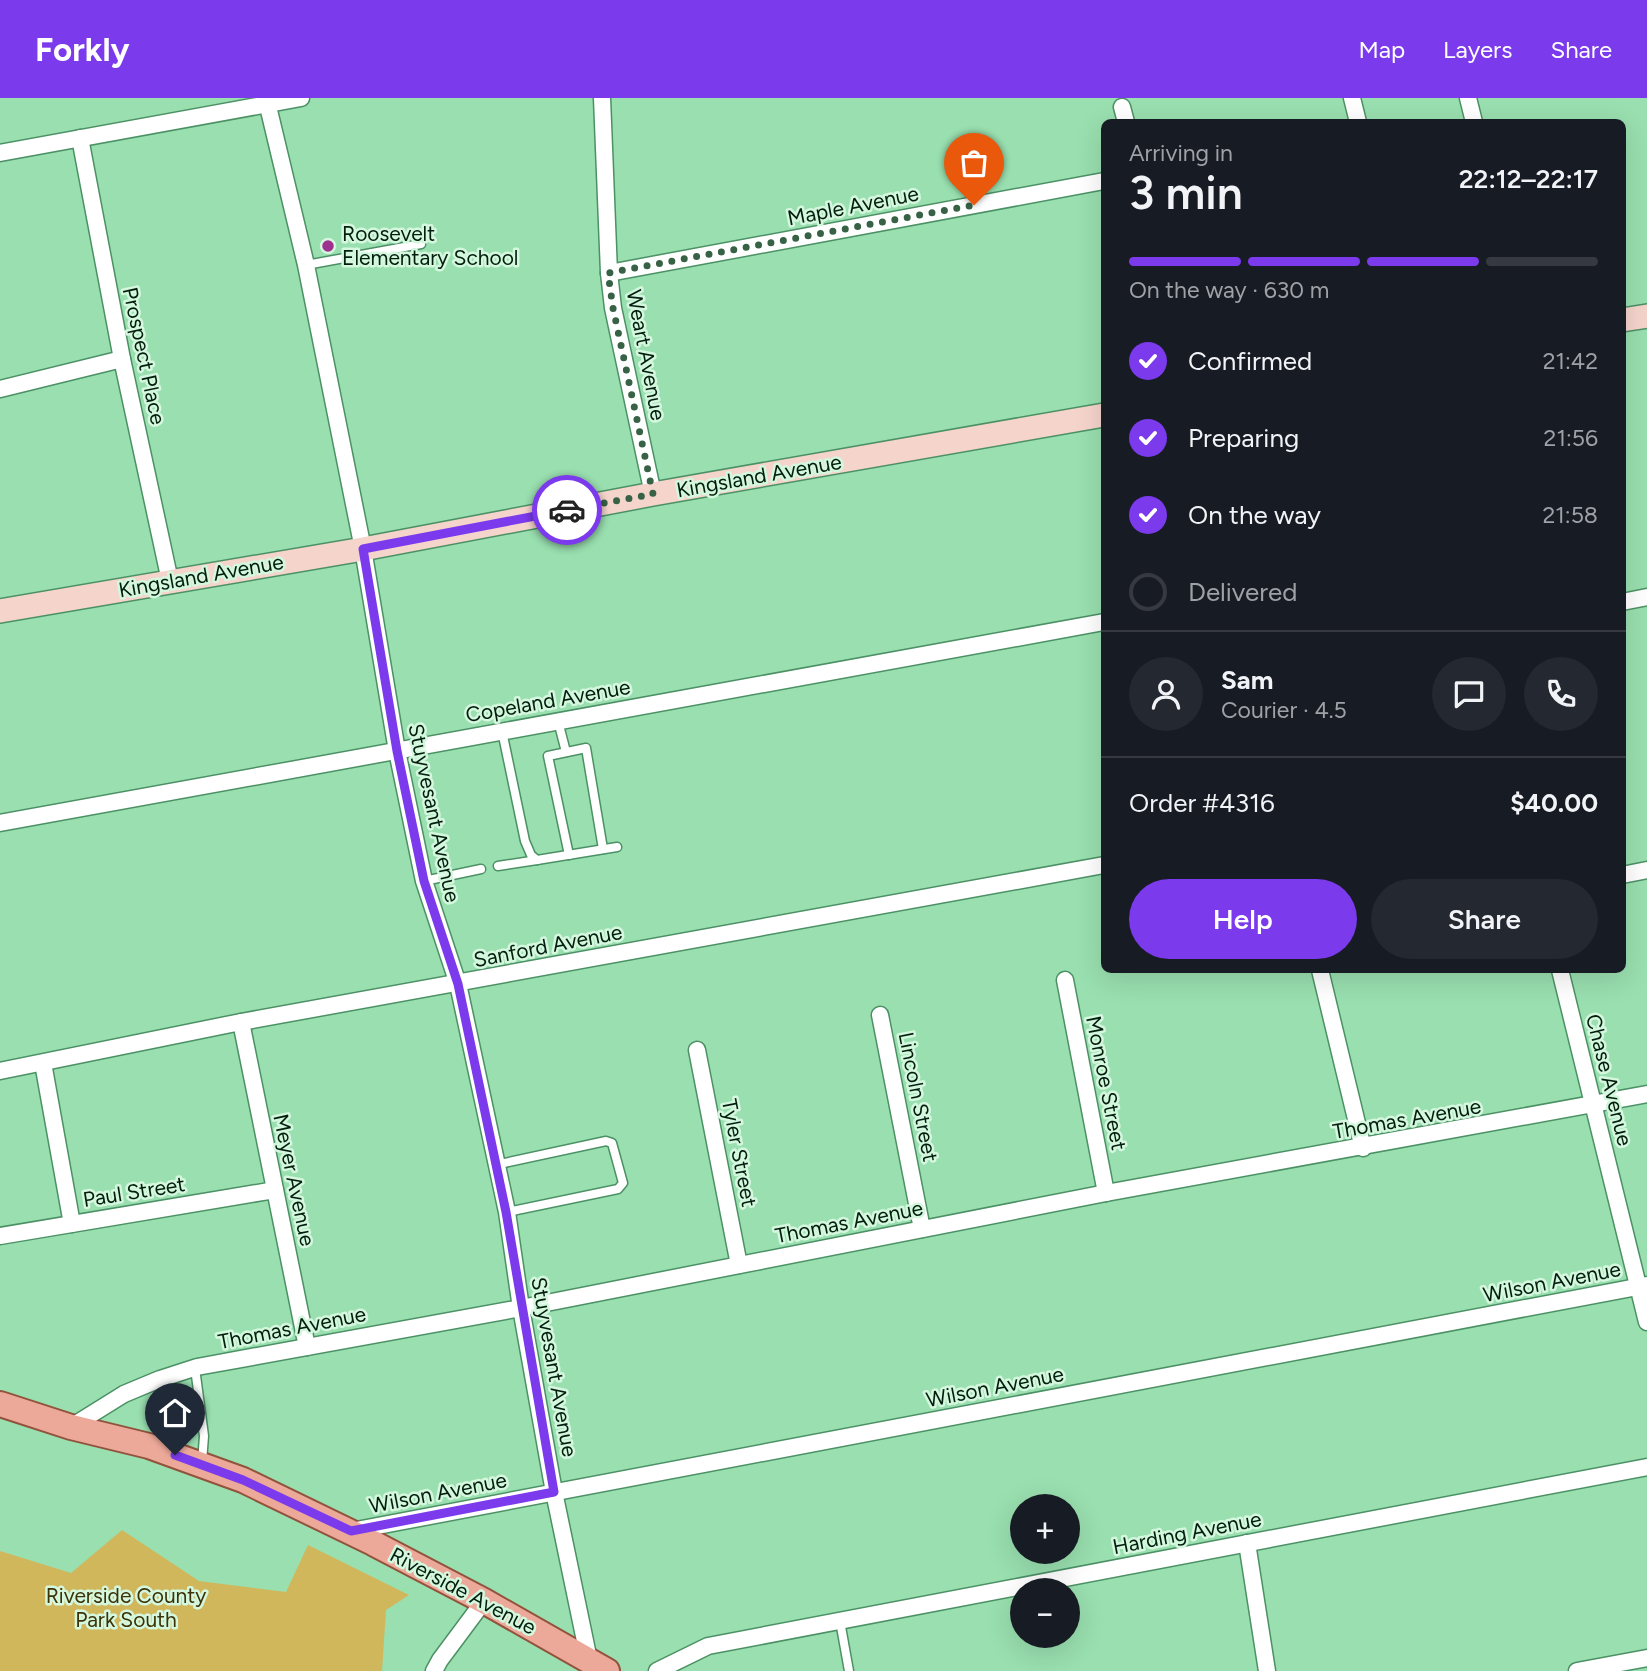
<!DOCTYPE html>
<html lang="en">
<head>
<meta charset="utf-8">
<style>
  :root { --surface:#171b24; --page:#242831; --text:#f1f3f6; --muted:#9ea1a6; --line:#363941; --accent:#7c3aed }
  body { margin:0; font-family:Figtree,sans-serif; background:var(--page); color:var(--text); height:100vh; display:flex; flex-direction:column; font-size:26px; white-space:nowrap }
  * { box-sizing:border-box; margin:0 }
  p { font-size:23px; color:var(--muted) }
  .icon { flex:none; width:38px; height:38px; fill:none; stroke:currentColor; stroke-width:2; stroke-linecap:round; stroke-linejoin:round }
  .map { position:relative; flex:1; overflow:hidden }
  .panel { position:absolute; left:1101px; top:21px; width:525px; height:854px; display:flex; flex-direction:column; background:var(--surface); border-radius:10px; box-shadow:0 7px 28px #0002 }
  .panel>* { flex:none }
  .controls { position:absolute; left:1010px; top:1396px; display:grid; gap:14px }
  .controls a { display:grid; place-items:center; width:70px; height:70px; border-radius:50%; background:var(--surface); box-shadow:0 7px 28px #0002; font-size:35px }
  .pin { position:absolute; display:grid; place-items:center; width:60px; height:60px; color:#fff; margin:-72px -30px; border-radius:50% 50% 50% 0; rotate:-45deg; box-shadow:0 0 7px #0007 }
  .pin .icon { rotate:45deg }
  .courier { position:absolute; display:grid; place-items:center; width:70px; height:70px; margin:-35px; border:5px solid #7c3aed; border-radius:50%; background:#fff; color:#222; box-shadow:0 2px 9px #0007 }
  .head em { font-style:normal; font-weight:600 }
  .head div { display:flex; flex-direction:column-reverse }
  .head { display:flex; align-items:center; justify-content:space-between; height:119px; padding:0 28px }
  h1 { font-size:46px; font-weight:600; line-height:52px }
  .bar { display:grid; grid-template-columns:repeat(4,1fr); gap:10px 7px; align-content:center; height:84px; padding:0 28px }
  .bar i { height:9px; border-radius:5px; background:var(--line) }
  .bar .current { background:var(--accent) }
  .bar p { grid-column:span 4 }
  .line { display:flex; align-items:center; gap:18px; padding:0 28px; border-top:2px solid var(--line) }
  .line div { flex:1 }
  .round { display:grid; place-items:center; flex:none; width:74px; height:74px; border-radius:37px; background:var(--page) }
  ol { padding:0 28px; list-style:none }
  li { display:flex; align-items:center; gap:21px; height:77px }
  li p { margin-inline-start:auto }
  li .icon { padding:7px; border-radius:50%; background:var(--accent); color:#fff; stroke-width:4 }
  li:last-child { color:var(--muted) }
  li i { width:38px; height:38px; border:4px solid var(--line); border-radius:50% }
  .cta { display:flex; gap:14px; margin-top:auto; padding:14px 28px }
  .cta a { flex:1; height:80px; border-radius:42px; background:var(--accent); color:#fff; font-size:28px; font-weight:600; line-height:80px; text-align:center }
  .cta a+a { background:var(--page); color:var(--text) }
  header { display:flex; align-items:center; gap:42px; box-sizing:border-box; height:98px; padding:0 35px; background:var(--accent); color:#fff }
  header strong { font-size:33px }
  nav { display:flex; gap:38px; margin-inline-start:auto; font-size:24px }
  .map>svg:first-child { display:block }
  .green { fill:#d1b75c }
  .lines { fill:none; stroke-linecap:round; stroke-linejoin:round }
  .lane-casing { stroke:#4c9165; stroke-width:11 }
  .street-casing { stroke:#4c9165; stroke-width:19 }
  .secondary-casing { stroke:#4c9165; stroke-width:26 }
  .primary-casing { stroke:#92533d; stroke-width:28 }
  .lane { stroke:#fff; stroke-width:8 }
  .street { stroke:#fff; stroke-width:16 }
  .secondary { stroke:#f5d4cc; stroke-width:23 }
  .primary { stroke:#eca99a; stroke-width:24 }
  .done { stroke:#376246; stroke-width:7; stroke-dasharray:0 12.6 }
  .route { stroke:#7c3aed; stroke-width:9 }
  .poi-dot { fill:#9e308f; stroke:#d4f7de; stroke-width:2.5 }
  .labels { text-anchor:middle; stroke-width:5; stroke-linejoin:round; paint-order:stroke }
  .street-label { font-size:21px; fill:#021f0e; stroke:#d4f7de }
  .poi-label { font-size:21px; fill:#021f0e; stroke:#d4f7de; text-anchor:start }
  .park-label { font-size:21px; fill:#3c3207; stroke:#d4f7de }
</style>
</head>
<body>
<header>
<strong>Forkly</strong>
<nav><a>Map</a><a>Layers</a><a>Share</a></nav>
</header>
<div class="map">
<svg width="1647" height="1573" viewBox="0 0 1647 1573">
  <rect width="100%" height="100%" fill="#99dfaf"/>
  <!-- green -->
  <polygon class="green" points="122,1432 199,1483 286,1494 308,1447 409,1497 386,1512 382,1573 0,1573 0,1453 71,1475"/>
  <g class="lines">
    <!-- lane casing -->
    <g class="lane-casing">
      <g id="lane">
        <polyline points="306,167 421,146"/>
        <polyline points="558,623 566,654"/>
        <polyline points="502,633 525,743 531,757 537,762 617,749"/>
        <polyline points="569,757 548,658 586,650 603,751"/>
        <polyline points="498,768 537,762"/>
        <polyline points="424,783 481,771"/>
        <polyline points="495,1067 606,1043 612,1045 623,1085 618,1091 507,1114"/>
        <polyline points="195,1270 204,1338 202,1364"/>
        <polyline points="840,1523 849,1573"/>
      </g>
    </g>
    <!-- street casing -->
    <g class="street-casing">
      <g id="street">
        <polyline points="266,0 306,167 363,451 397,653 424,783 458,886 507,1114 521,1210 554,1394 589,1562"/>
        <polyline points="602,0 609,175 613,210 653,396"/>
        <polyline points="1352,0 1358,24"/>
        <polyline points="1468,0 1474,24"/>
        <polyline points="1122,9 1126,24"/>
        <polyline points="80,40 122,261 170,483"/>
        <polyline points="0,55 301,0"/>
        <polyline points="609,175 1104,83"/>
        <polyline points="0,291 122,261"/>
        <polyline points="1622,504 1647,499"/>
        <polyline points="0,725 1104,524"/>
        <polyline points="1622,777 1647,772"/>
        <polyline points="1320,872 1363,1050"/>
        <polyline points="1560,872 1647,1224"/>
        <polyline points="1065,882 1106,1095"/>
        <polyline points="880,917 922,1131"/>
        <polyline points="241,924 307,1249"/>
        <polyline points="697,952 739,1167"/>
        <polyline points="43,965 72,1126"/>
        <polyline points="0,973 241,924 1104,767"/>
        <polyline points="0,1138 275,1092"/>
        <polyline points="71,1329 124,1296 160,1281 197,1269 521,1210 1106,1095 1647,996"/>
        <polyline points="351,1433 1647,1187"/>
        <polyline points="1247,1445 1267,1573"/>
        <polyline points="434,1573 440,1562 484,1503"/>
        <polyline points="657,1573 708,1548 1647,1369"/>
        <polyline points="1577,1573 1647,1560"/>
      </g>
    </g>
    <!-- secondary casing -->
    <g class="secondary-casing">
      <g id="secondary">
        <polyline points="1622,222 1647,218"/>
        <polyline points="0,513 363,451 653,396 1104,317"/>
      </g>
    </g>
    <!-- primary casing -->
    <g class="primary-casing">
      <polyline id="primary" points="0,1306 71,1329 149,1348 243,1382 373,1445 484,1503 607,1573"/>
    </g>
    <!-- lane -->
    <use href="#lane" class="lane"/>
    <!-- street -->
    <use href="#street" class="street"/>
    <!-- secondary -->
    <use href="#secondary" class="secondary"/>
    <!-- primary -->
    <use href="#primary" class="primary"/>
  </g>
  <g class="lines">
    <!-- done -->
    <polyline class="done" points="567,412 653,396 613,210 608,175 974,107"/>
    <!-- route -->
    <polyline class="route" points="175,1357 243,1382 351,1433 554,1394 506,1114 458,886 424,783 397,653 363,451 567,412"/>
  </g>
  <!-- markers -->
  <circle class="poi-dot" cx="328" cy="148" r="7"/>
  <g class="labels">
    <!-- street labels -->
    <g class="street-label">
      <text transform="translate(853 108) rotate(-11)" y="7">Maple Avenue</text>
      <text transform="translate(646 257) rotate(79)" y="7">Weart Avenue</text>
      <text transform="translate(144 258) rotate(78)" y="7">Prospect Place</text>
      <text transform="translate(759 378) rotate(-10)" y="7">Kingsland Avenue</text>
      <text transform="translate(201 478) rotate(-10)" y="7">Kingsland Avenue</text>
      <text transform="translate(548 603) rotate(-10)" y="7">Copeland Avenue</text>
      <text transform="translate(434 715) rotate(78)" y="7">Stuyvesant Avenue</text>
      <text transform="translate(548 848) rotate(-11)" y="7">Sanford Avenue</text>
      <text transform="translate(1609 982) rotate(76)" y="7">Chase Avenue</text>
      <text transform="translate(1106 985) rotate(79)" y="7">Monroe Street</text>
      <text transform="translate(918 999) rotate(79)" y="7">Lincoln Street</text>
      <text transform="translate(1407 1021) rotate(-10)" y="7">Thomas Avenue</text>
      <text transform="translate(739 1055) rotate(79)" y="7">Tyler Street</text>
      <text transform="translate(294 1082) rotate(78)" y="7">Meyer Avenue</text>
      <text transform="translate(134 1094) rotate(-9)" y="7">Paul Street</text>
      <text transform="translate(849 1124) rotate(-11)" y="7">Thomas Avenue</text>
      <text transform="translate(1552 1184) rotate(-11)" y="7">Wilson Avenue</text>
      <text transform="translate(292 1230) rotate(-11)" y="7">Thomas Avenue</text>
      <text transform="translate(554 1269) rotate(80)" y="7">Stuyvesant Avenue</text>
      <text transform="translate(995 1289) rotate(-11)" y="7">Wilson Avenue</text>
      <text transform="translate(438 1395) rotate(-11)" y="7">Wilson Avenue</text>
      <text transform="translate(1187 1435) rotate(-11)" y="7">Harding Avenue</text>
      <text transform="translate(463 1493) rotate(28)" y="7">Riverside Avenue</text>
    </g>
    <!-- poi labels -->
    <g class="poi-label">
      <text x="342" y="143">Roosevelt<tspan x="342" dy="24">Elementary School</tspan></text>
    </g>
    <!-- park labels -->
    <g class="park-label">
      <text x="126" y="1505">Riverside County<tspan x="126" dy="24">Park South</tspan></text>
    </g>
  </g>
</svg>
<div class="controls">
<a>+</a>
<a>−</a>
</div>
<div class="pin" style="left:974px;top:107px;background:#ea580c"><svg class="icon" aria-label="bag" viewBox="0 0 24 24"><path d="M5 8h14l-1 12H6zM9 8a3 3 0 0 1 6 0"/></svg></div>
<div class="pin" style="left:175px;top:1357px;background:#1f2937"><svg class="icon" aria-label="home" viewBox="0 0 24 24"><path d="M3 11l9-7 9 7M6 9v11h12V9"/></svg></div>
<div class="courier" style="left:567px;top:412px"><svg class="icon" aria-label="car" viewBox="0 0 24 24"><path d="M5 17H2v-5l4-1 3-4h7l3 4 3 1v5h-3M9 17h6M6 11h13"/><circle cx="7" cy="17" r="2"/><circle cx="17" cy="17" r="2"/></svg></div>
<section class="panel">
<div class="head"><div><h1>3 min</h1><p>Arriving in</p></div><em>22:12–22:17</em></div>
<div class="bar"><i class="current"></i><i class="current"></i><i class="current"></i><i></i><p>On the way · 630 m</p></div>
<ol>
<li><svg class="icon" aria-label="check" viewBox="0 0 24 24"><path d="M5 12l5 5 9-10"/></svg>Confirmed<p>21:42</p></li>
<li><svg class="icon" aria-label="check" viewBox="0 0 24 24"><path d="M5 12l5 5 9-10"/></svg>Preparing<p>21:56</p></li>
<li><svg class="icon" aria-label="check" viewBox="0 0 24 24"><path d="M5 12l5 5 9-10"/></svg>On the way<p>21:58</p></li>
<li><i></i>Delivered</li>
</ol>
<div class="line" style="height:126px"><a class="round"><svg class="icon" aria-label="person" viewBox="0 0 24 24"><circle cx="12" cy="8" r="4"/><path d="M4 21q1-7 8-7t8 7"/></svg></a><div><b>Sam</b><p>Courier · 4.5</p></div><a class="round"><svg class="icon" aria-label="chat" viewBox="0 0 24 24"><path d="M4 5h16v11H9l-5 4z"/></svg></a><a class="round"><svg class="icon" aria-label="phone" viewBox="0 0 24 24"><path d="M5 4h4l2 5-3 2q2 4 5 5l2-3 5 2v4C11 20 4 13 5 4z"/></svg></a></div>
<div class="line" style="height:91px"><div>Order #4316</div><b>$40.00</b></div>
<div class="cta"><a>Help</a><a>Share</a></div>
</section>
</div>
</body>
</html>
